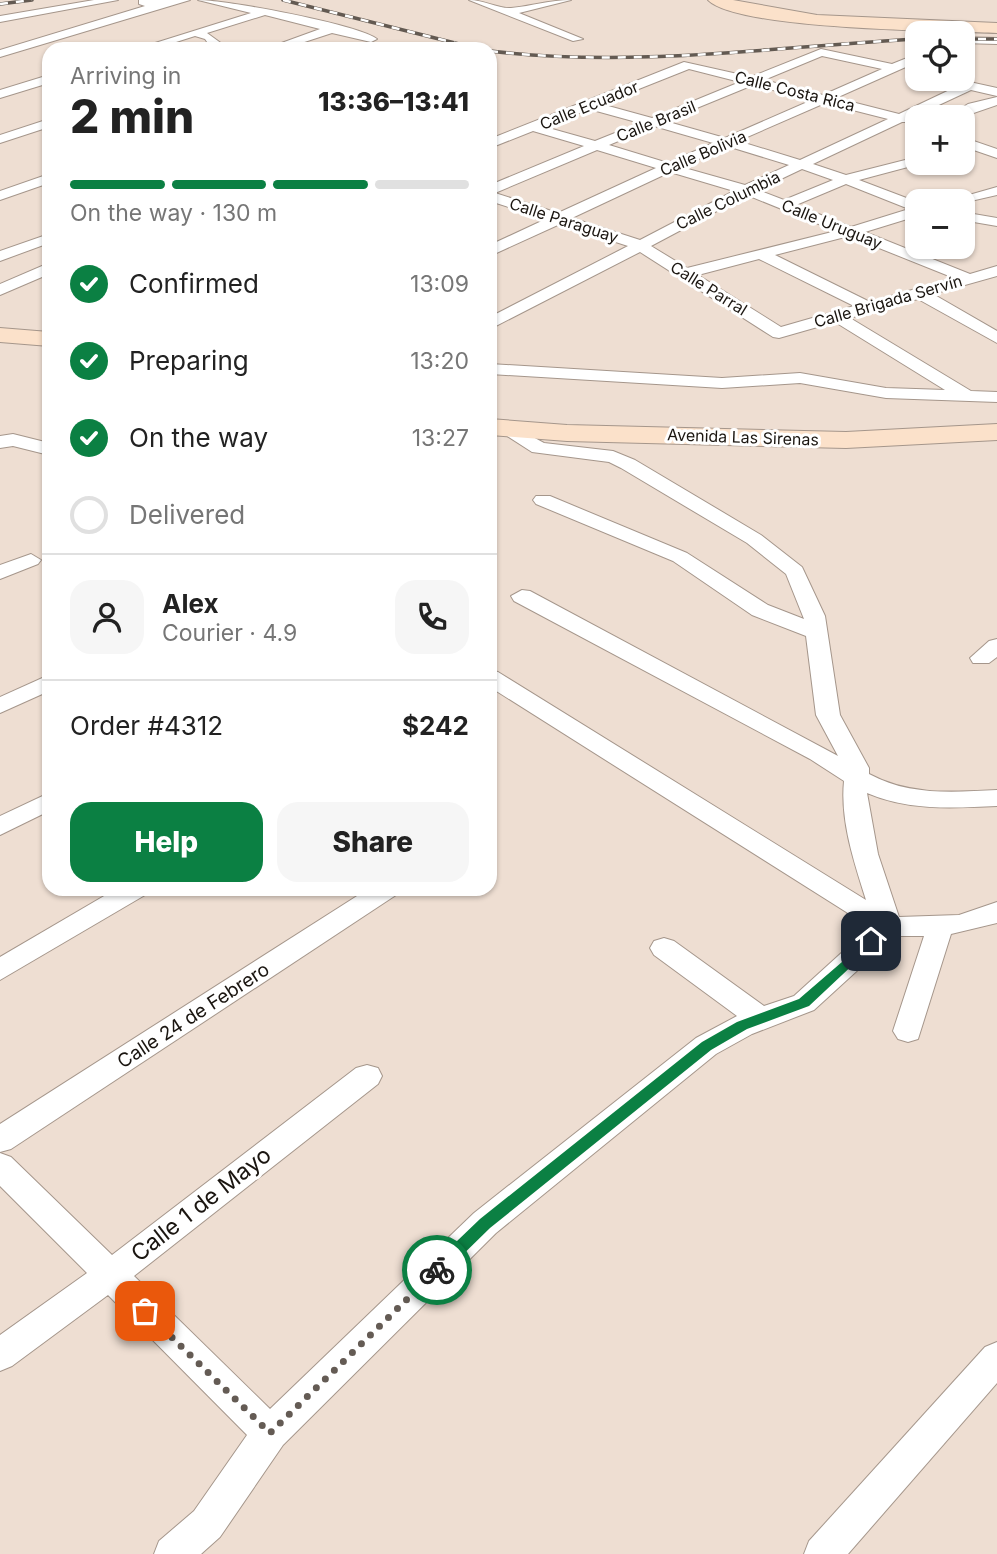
<!DOCTYPE html>
<html lang="en">
<head>
<meta charset="utf-8">
<style>
  :root { --surface:#fff; --page:#f6f6f6; --text:#222; --muted:#767676; --line:#e0e0e0; --accent:#0b8043 }
  body { margin:0; font-family:Inter,sans-serif; background:var(--page); color:var(--text); height:100vh; display:flex; flex-direction:column; font-size:26px; white-space:nowrap }
  * { box-sizing:border-box; margin:0 }
  p { font-size:23px; color:var(--muted) }
  .icon { flex:none; width:38px; height:38px; fill:none; stroke:currentColor; stroke-width:2; stroke-linecap:round; stroke-linejoin:round }
  .map { position:relative; flex:1; overflow:hidden }
  .sheet { position:absolute; left:42px; top:42px; width:455px; height:854px; display:flex; flex-direction:column; background:var(--surface); border-radius:21px; box-shadow:0 2px 5px #0004 }
  .sheet>* { flex:none }
  .buttons { position:absolute; left:905px; top:21px; display:grid; gap:14px }
  .buttons a { display:grid; place-items:center; width:70px; height:70px; border-radius:14px; background:var(--surface); box-shadow:0 2px 5px #0004; font-size:35px }
  .pin { position:absolute; display:grid; place-items:center; width:60px; height:60px; color:#fff; margin:-30px; border-radius:14px; box-shadow:0 4px 10px #0006 }
  .courier { position:absolute; display:grid; place-items:center; width:70px; height:70px; margin:-35px; border:5px solid #0b8043; border-radius:50%; background:#fff; color:#222; box-shadow:0 2px 9px #0007 }
  .headline em { font-style:normal; font-weight:800 }
  .headline div { display:flex; flex-direction:column-reverse }
  .headline { display:flex; align-items:center; justify-content:space-between; height:119px; padding:0 28px }
  h1 { font-size:46px; font-weight:800; line-height:52px }
  .bar { display:grid; grid-template-columns:repeat(4,1fr); gap:10px 7px; align-content:center; height:84px; padding:0 28px }
  .bar i { height:9px; border-radius:5px; background:var(--line) }
  .bar .on { background:var(--accent) }
  .bar p { grid-column:span 4 }
  .line { display:flex; align-items:center; gap:18px; padding:0 28px; border-top:2px solid var(--line) }
  .line div { flex:1 }
  .round { display:grid; place-items:center; flex:none; width:74px; height:74px; border-radius:21px; background:var(--page) }
  ol { padding:0 28px; list-style:none }
  li { display:flex; align-items:center; gap:21px; height:77px }
  li p { margin-inline-start:auto }
  li .icon { padding:7px; border-radius:50%; background:var(--accent); color:#fff; stroke-width:4 }
  li:last-child { color:var(--muted) }
  li i { width:38px; height:38px; border:4px solid var(--line); border-radius:50% }
  .button { display:flex; gap:14px; margin-top:auto; padding:14px 28px }
  .button a { flex:1; height:80px; border-radius:21px; background:var(--accent); color:#fff; font-size:28px; font-weight:800; line-height:80px; text-align:center }
  .button a+a { background:var(--page); color:var(--text) }
  .map>svg:first-child { display:block }
  .lines { fill:none; stroke-linecap:round; stroke-linejoin:round }
  .minor-casing { stroke:#a5968b; stroke-width:2 }
  .secondary-casing { stroke:#a5968b; stroke-width:2 }
  .minor { fill:#fff; fill-rule:evenodd }
  .secondary { fill:#fbe1ca; fill-rule:evenodd }
  .rail-casing { stroke:#635a52; stroke-width:3.5 }
  .rail { stroke:#fff; stroke-width:2.5; stroke-dasharray:8; stroke-linecap:butt }
  .route { fill:#0b8043 }
  .done { stroke:#645b54; stroke-width:7; stroke-dasharray:0 12.6 }
  .labels { text-anchor:middle; stroke-width:6; stroke-linejoin:round; paint-order:stroke }
  .far-street-label { font-size:16px; fill:#1a1510; stroke:#fff }
  .street-label { font-size:19px; fill:#1a1510; stroke:#fff }
  .near-street-label { font-size:23px; fill:#1a1510; stroke:#fff }
</style>
</head>
<body>
<div class="map">
<svg width="997" height="1554" viewBox="0 0 997 1554">
  <rect width="100%" height="100%" fill="#eeded2"/>
  <g class="lines">
    <!-- minor casing -->
    <g class="minor-casing">
      <g id="minor">
        <polygon points="94,0 118,0 0,22 0,16"/>
        <polygon points="139,0 190,0 0,57 0,50 145,6 139,4"/>
        <path d="M198 0C226 0 357 24 377 39L371 42 332 33 283 49H265L320 29 265 15 207 33 229 49H212L205 39 195 36 154 49H136L251 13Z"/>
        <path d="M469 0C484 0 499 9 511 8 532 6 550 0 571 0L519 13 583 39 573 41Z"/>
        <polygon points="962,37 997,38 997,44 962,43"/>
        <path d="M821 49 892 64 917 54V62L836 98 899 114 958 86 936 79H956L997 88V96L971 90 911 118 910 122H902L813 164 846 175 917 157V163H923L859 180 917 202V216L865 232 970 274 997 266V276L933 294 997 331V343L918 299 850 318 971 391 997 392V402L886 398 800 383 722 388 490 374V364L722 378 800 373 886 388 945 390 835 322 779 338 773 337 640 252 490 329V317L628 246 560 224 490 256V245L546 219 490 201V185L584 146 533 131 490 148V139L684 62 751 77ZM822 56 882 69 823 95 764 80ZM689 69 740 82 652 118 601 104ZM753 85 812 100 725 138 665 121ZM825 103 888 119 800 160 738 141ZM589 109 640 123 595 141 545 127ZM654 126 713 143 668 163 609 145ZM727 146 789 165 745 185 681 167ZM597 150 656 168 558 213 495 193ZM802 169 833 180 784 200 758 190ZM670 172 734 191 640 240 572 218ZM846 184 909 209 851 227 796 205ZM747 195 836 231 687 268 651 246ZM849 236 954 278 870 302 775 255ZM759 259 854 306 781 327 698 275Z"/>
        <polygon points="49,75 49,83 0,98 0,90"/>
        <polygon points="997,97 997,105 962,117 947,117 968,104"/>
        <polygon points="49,119 49,127 0,143 0,135"/>
        <polygon points="962,137 997,149 997,158 962,146"/>
        <polygon points="49,174 49,183 0,200 0,191"/>
        <polygon points="997,187 997,195 962,203 948,201"/>
        <polygon points="962,212 997,218 997,226 962,220"/>
        <polygon points="49,234 49,243 0,261 0,251"/>
        <polygon points="49,263 49,274 0,295 0,284"/>
        <path d="M507 423 544 443 613 451 635 460 761 535 802 567 825 616 840 715 869 768V774C909 796 953 792 997 790V806C953 808 909 811 867 793L878 854 899 917 959 915 997 902V923L951 934 918 1039 908 1042 898 1039 893 1031 924 936H895L814 1010 752 1034 716 1054 496 1233 283 1445 220 1537 201 1554H154L159 1541 194 1511 247 1435 108 1295 12 1366 0 1371V1335L87 1273 0 1186V1153L11 1157 112 1255 356 1068 367 1065 378 1068 382 1076 378 1084 134 1276 270 1409 474 1213 696 1038 737 1016 654 955 650 948 654 941 664 938 674 941 764 1006 794 996 870 927 490 687V670L498 672 866 900C854 862 840 821 844 781L810 759 514 601 511 596 522 590 530 591 838 756 816 715 806 636 752 615 673 561 536 504 533 500 536 496H550L687 553 768 605 804 619 786 574 747 543 621 468 609 462 532 452 501 432 498 428 501 424Z"/>
        <polygon points="13,434 49,443 49,455 13,446 0,448 0,436"/>
        <polygon points="31,554 41,560 38,564 0,579 0,565"/>
        <polygon points="997,639 997,657 989,663 973,663 970,658 989,641"/>
        <polygon points="49,675 49,691 0,713 0,697"/>
        <polygon points="49,793 49,811 0,835 0,816"/>
        <polygon points="116,889 149,889 145,895 0,980 0,957"/>
        <polygon points="368,889 400,889 396,895 11,1149 0,1152 0,1124"/>
        <polygon points="997,1342 997,1383 848,1554 804,1554 809,1541 985,1347"/>
      </g>
    </g>
    <!-- secondary casing -->
    <g class="secondary-casing">
      <g id="secondary">
        <path d="M708 0H733L817 15 997 23V33C947 31 738 30 708 0Z"/>
        <polygon points="0,328 49,332 49,346 0,342"/>
        <polygon points="490,419 567,425 846,432 997,424 997,440 846,448 567,441 490,435"/>
      </g>
    </g>
    <!-- minor -->
    <use href="#minor" class="minor"/>
    <!-- secondary -->
    <use href="#secondary" class="secondary"/>
    <!-- rail casing -->
    <g class="rail-casing">
      <g id="rail">
        <polyline points="283,0 479,49"/>
        <polyline points="0,4 32,0"/>
        <polyline points="962,39 997,39"/>
        <path d="M490 51C633 68 774 47 917 39"/>
      </g>
    </g>
    <!-- rail -->
    <use href="#rail" class="rail"/>
  </g>
  <!-- route -->
  <polygon class="route" points="871,937 877,941 875,944 809,1006 747,1029 711,1050 490,1228 443,1274 432,1274 432,1265 480,1219 702,1042 737,1022 799,999"/>
  <g class="lines">
    <!-- done -->
    <polyline class="done" points="145,1311 270,1433 437,1270"/>
  </g>
  <g class="labels">
    <!-- far-street labels -->
    <g class="far-street-label">
      <text transform="translate(795 91) rotate(14)" y="6">Calle Costa Rica</text>
      <text transform="translate(589 105) rotate(-22)" y="6">Calle Ecuador</text>
      <text transform="translate(656 121) rotate(-22)" y="6">Calle Brasil</text>
      <text transform="translate(703 153) rotate(-23)" y="6">Calle Bolivia</text>
      <text transform="translate(728 200) rotate(-26)" y="6">Calle Columbia</text>
      <text transform="translate(564 220) rotate(18)" y="6">Calle Paraguay</text>
      <text transform="translate(832 224) rotate(22)" y="6">Calle Uruguay</text>
      <text transform="translate(709 288) rotate(32)" y="6">Calle Parral</text>
      <text transform="translate(888 301) rotate(-16)" y="6">Calle Brigada Servín</text>
      <text transform="translate(743 437) rotate(2)" y="6">Avenida Las Sirenas</text>
    </g>
    <!-- street labels -->
    <g class="street-label">
      <text transform="translate(193 1015) rotate(-33)" y="7">Calle 24 de Febrero</text>
    </g>
    <!-- near-street labels -->
    <g class="near-street-label">
      <text transform="translate(201 1204) rotate(-38)" y="8">Calle 1 de Mayo</text>
    </g>
  </g>
</svg>
<div class="buttons">
<a><svg class="icon" aria-label="locate" viewBox="0 0 24 24"><circle cx="12" cy="12" r="6"/><path d="M12 2v4M12 18v4M2 12h4M18 12h4"/></svg></a>
<a>+</a>
<a>−</a>
</div>
<div class="pin" style="left:145px;top:1311px;background:#ea580c"><svg class="icon" aria-label="bag" viewBox="0 0 24 24"><path d="M5 8h14l-1 12H6zM9 8a3 3 0 0 1 6 0"/></svg></div>
<div class="pin" style="left:871px;top:941px;background:#1f2937"><svg class="icon" aria-label="home" viewBox="0 0 24 24"><path d="M3 11l9-7 9 7M6 9v11h12V9"/></svg></div>
<div class="courier" style="left:437px;top:1270px"><svg class="icon" aria-label="bike" viewBox="0 0 24 24"><circle cx="6" cy="16" r="4"/><circle cx="18" cy="16" r="4"/><path d="M6 16l4-8h5l3 8M10 8l3 8H6M13 5h3"/></svg></div>
<section class="sheet">
<div class="headline"><div><h1>2 min</h1><p>Arriving in</p></div><em>13:36–13:41</em></div>
<div class="bar"><i class="on"></i><i class="on"></i><i class="on"></i><i></i><p>On the way · 130 m</p></div>
<ol>
<li><svg class="icon" aria-label="check" viewBox="0 0 24 24"><path d="M5 12l5 5 9-10"/></svg>Confirmed<p>13:09</p></li>
<li><svg class="icon" aria-label="check" viewBox="0 0 24 24"><path d="M5 12l5 5 9-10"/></svg>Preparing<p>13:20</p></li>
<li><svg class="icon" aria-label="check" viewBox="0 0 24 24"><path d="M5 12l5 5 9-10"/></svg>On the way<p>13:27</p></li>
<li><i></i>Delivered</li>
</ol>
<div class="line" style="height:126px"><a class="round"><svg class="icon" aria-label="person" viewBox="0 0 24 24"><circle cx="12" cy="8" r="4"/><path d="M4 21q1-7 8-7t8 7"/></svg></a><div><b>Alex</b><p>Courier · 4.9</p></div><a class="round"><svg class="icon" aria-label="phone" viewBox="0 0 24 24"><path d="M5 4h4l2 5-3 2q2 4 5 5l2-3 5 2v4C11 20 4 13 5 4z"/></svg></a></div>
<div class="line" style="height:91px"><div>Order #4312</div><b>$242</b></div>
<div class="button"><a>Help</a><a>Share</a></div>
</section>
</div>
</body>
</html>
